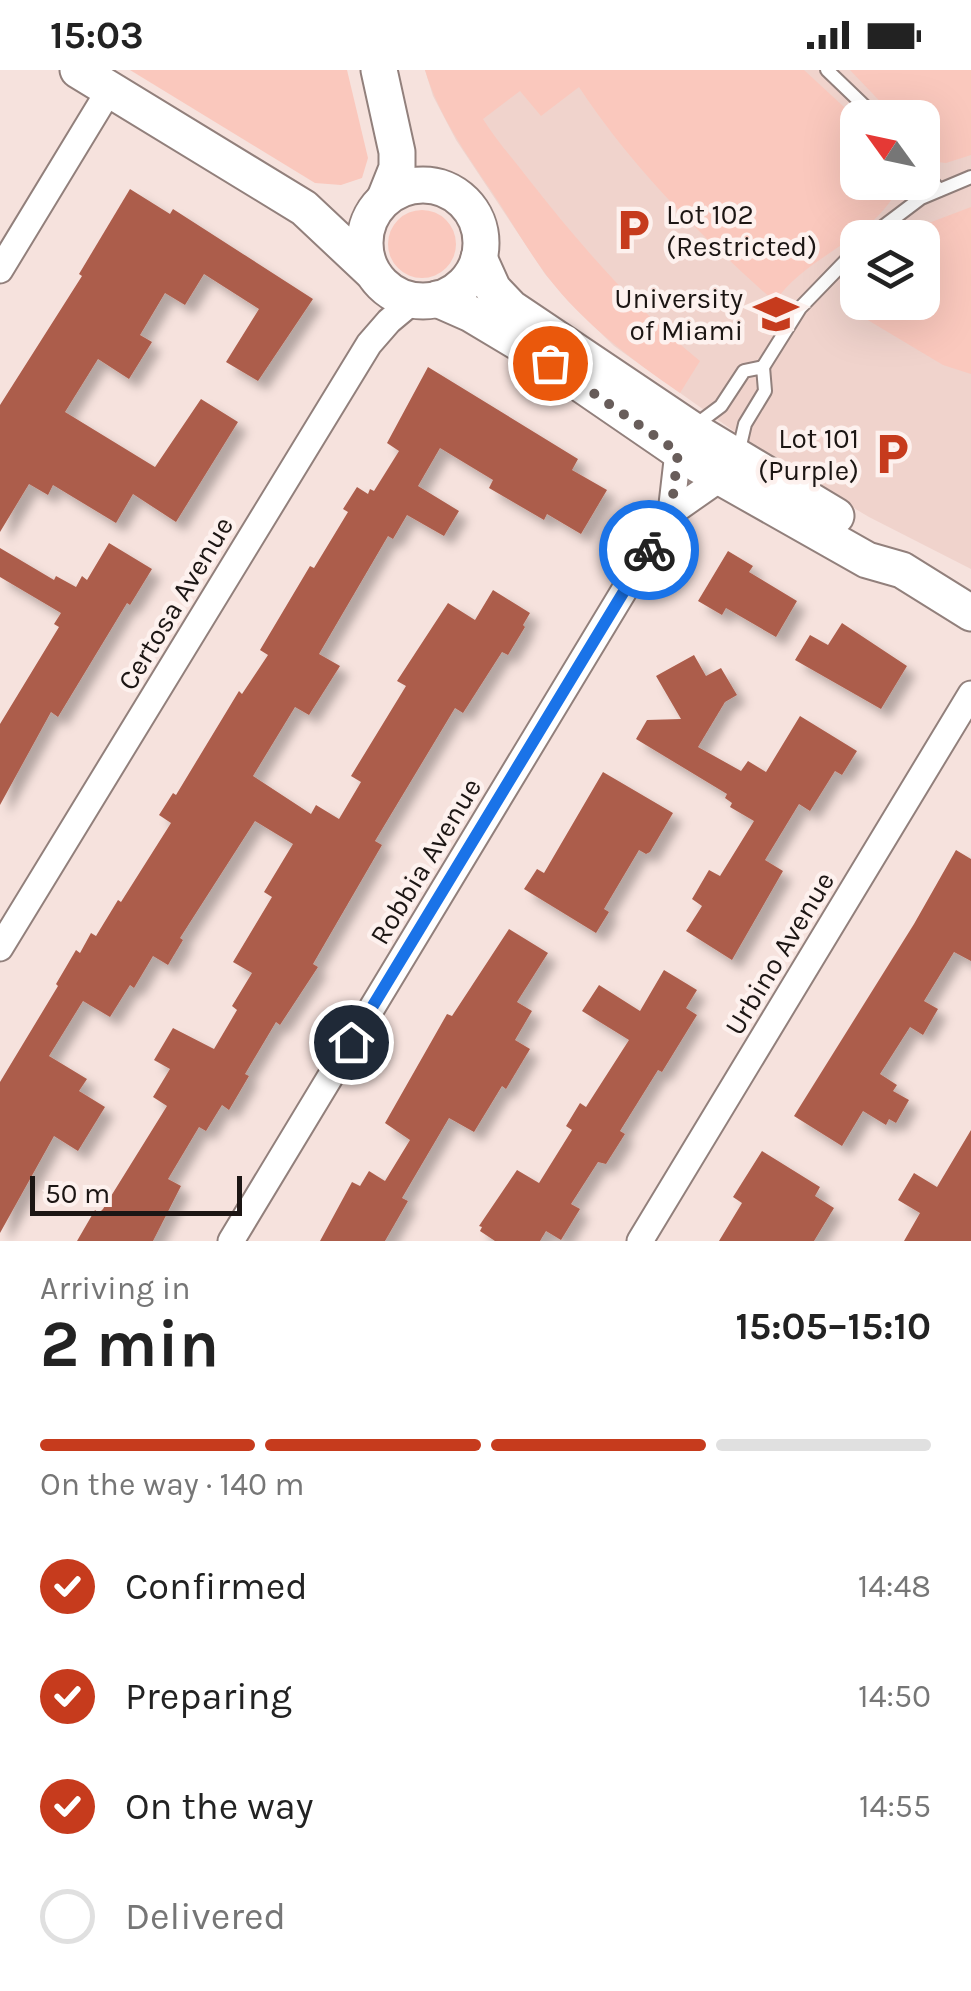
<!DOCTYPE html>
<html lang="en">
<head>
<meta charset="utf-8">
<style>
  :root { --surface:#fff; --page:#f6f6f6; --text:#222; --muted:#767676; --line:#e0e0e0; --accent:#c63b1d }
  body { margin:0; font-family:Karla,sans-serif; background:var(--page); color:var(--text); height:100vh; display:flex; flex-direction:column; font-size:38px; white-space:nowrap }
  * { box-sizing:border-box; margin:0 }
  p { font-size:32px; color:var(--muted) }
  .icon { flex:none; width:55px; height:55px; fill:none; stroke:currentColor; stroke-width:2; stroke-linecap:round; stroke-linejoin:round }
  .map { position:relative; height:1171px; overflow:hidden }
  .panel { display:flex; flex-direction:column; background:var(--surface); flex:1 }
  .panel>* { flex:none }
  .needle { width:65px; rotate:303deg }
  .controls { position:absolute; left:840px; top:30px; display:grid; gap:20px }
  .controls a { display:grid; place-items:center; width:100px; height:100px; border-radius:20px; background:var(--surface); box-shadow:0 10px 40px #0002; font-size:50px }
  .scale { position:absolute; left:30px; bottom:25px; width:212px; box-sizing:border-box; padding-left:10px; border:5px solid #1c1614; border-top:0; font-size:28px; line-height:35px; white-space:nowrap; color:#1c1614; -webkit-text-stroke:8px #fdf1ee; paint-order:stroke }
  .pin { position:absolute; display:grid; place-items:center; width:85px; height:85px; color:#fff; margin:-42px; border:5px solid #fff; border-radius:50%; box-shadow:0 2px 10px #0007 }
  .courier { position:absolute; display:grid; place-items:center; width:100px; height:100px; margin:-50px; border:8px solid #1a73e8; border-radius:50%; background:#fff; color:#222; box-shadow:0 2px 12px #0007 }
  .overview em { font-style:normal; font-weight:700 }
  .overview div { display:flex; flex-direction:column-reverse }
  .overview { display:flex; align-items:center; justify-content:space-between; height:170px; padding:0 40px }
  h1 { font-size:65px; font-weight:700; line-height:75px }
  .bar { display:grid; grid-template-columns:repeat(4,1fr); gap:15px 10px; align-content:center; height:120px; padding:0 40px }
  .bar i { height:12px; border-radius:8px; background:var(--line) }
  .bar .on { background:var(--accent) }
  .bar p { grid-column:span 4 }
  ol { padding:0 40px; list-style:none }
  li { display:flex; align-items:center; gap:30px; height:110px }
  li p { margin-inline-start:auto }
  li .icon { padding:10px; border-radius:50%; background:var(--accent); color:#fff; stroke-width:4 }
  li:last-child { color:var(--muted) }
  li i { width:55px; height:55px; border:5px solid var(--line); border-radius:50% }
  .status { display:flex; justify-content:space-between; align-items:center; height:70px; padding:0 50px; background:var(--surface); direction:ltr }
  .status svg { height:28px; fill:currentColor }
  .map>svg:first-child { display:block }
  .built { fill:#f0d3cc; fill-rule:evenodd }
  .green { fill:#fac8bd }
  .building { fill:#ac5d4b; filter:url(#shadow) }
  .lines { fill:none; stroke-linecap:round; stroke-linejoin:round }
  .lane-casing { stroke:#92807c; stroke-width:16 }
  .street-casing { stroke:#92807c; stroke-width:29 }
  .secondary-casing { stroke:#92807c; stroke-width:39 }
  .lane { stroke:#fff; stroke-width:12 }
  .street { stroke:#fff; stroke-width:25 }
  .secondary { stroke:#fff; stroke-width:35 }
  .done { stroke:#685d5a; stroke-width:10; stroke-dasharray:0 18 }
  .route { stroke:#1a73e8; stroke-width:12 }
  .labels { text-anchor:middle; stroke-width:9; stroke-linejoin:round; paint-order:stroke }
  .poi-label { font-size:28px; fill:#1c1614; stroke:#fdf1ee; text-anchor:end }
  .street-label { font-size:28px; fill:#1c1614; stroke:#fdf1ee }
</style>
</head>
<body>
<div class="status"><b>15:03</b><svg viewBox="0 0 49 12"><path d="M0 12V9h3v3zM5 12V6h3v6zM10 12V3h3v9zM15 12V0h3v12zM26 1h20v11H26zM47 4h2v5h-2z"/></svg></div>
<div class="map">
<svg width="971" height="1171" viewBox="0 0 971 1171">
  <defs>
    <filter id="shadow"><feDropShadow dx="9" dy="9" stdDeviation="5" flood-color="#0004"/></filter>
  </defs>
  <rect width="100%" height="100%" fill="#f6e2dd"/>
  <!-- built -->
  <path class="built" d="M425 0H971V499L869 447 783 396 614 276 568 231 545 204 456 70 433 26ZM858 48H922V112H858ZM858 168H922V232H858Z"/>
  <!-- green -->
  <g class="green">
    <polygon points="130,0 347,0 368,88 362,108 341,115 315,113"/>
    <path d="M425 0H804L857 49 858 112 900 113C879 168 806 184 775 232 702 167 633 99 579 17L541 46 520 21 483 49C496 70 514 90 530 111 581 176 636 239 700 291L680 323C631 289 584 254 547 206 527 179 510 149 492 122 465 82 439 46 425 0Z"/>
    <polygon points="850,0 971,0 971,85 946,93 929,91 923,83 922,48 895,47"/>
    <polygon points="971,137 971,304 943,295 856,243 847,230 857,210 858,232 922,232 922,168 905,167 913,159"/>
    <circle cx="422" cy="174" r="34"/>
  </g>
  <!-- building -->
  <g class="building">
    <polygon points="130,119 170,144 173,139 313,229 258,311 226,292 259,239 204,204 185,235 165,223 140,265 152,272 129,309 98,289 65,342 155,397 201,329 238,352 176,452 133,424 116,453 53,415 48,425 29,414 0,462 0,335 82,206 79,204"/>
    <polygon points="428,297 578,389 572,400 607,420 581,464 547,444 544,450 489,418 493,410 440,378 418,416 459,441 444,466 407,445 393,469 388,466 319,584 340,596 309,645 295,637 253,706 311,744 316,735 339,749 361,712 351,706 406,616 397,611 448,533 475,550 493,520 530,543 523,555 525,557 508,585 502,582 463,643 455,638 375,771 382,775 313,894 318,897 280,955 276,952 245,1004 249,1006 229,1040 222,1035 206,1061 199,1057 168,1109 181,1116 153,1171 77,1171 95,1140 99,1143 103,1139 167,1036 153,1027 170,999 154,990 173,958 214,979 237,940 232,936 252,903 233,892 272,827 264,822 293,774 255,751 180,868 183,870 168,895 153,886 134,918 130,915 110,947 83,931 49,986 87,1009 79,1021 105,1037 78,1081 54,1066 0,1163 0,1012 58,916 56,914 76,880 80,883 91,863 96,866 118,830 121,832 171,753 159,745 173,723 176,725 239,621 242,624 268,585 260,580 310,496 314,498 348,442 343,439 357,417 368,424 370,419 374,421 399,381 387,373"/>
    <polygon points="109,473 152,499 130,535 127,533 58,647 51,642 0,735 0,654 59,557 54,554 61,543 0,507 0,478 54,510 56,506 76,517 82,506 87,510"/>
    <polygon points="728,481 753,496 749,502 797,531 776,567 726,538 722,545 698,531"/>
    <polygon points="842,553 907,596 881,639 795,590 810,565 828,575"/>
    <polygon points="694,585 706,606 721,598 737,625 725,632 698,677 741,701 748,691 766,702 800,646 857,681 842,705 835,701 810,741 799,734 765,790 783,801 732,890 686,861 702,836 692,829 709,800 720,806 754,751 730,737 732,733 725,728 727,724 636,669 647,650 681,649 656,606"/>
    <polygon points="603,702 673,743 650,782 646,784 639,780 604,839 609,842 596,863 524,819 537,799 544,803"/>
    <polygon points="956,780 971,789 971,891 954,882 924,931 938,939 923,965 910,957 880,1004 897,1015 893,1021 909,1030 896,1053 889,1049 886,1055 863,1041 842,1076 794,1046 914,854"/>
    <polygon points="509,859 548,883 517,932 532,941 515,970 530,979 506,1019 502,1016 474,1062 449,1048 402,1128 408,1131 385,1171 320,1171 352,1112 360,1116 369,1101 385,1111 410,1070 385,1053 447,944 452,946"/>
    <polygon points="664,900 697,920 686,938 697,945 662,1002 658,1000 620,1061 625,1064 606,1094 598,1092 571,1134 580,1139 561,1170 546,1161 540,1171 495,1171 480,1161 482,1157 479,1156 517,1100 539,1113 572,1060 566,1056 580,1033 586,1037 629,970 582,941 599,915 640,941"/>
    <polygon points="971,1060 971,1171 904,1171 920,1143 898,1130 914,1103 937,1117"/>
    <polygon points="762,1081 820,1117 815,1126 834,1138 814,1171 719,1171 742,1133 733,1127"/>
  </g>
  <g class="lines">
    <!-- lane casing -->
    <g class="lane-casing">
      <g id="lane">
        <polyline points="827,0 877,48"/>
        <polyline points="922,99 939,120"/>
        <polyline points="868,168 921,128 971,107"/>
        <polyline points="763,297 800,238 858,178"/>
        <polyline points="693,357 721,336 744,301 763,297 765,321 745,354 738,384"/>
      </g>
    </g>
    <!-- street casing -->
    <g class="street-casing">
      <g id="street">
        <polyline points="0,200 110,19"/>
        <polyline points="671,443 721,408"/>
        <polyline points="0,878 369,274 389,251 413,231"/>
        <polyline points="231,1171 671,443 678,382"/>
        <polyline points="640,1171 971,624"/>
      </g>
    </g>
    <!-- secondary casing -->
    <g class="secondary-casing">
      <g id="secondary">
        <polyline points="78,0 304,138 371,201"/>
        <polyline points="379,0 397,82 397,98 385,128"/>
        <circle cx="423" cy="173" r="58"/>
        <polyline points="479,188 493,219 511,238 691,359 836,446"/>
        <polyline points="437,229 471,244 533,281 699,395 867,490 902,500 971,543"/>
      </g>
    </g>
    <!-- lane -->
    <use href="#lane" class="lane"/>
    <!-- street -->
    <use href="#street" class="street"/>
    <!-- secondary -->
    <use href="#secondary" class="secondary"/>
  </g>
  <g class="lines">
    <!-- done -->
    <polyline class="done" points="550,293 678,382 671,443 649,480"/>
    <!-- route -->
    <polyline class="route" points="351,972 649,480"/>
  </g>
  <!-- icons -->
  <defs>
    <g id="parking-bare" transform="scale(3.45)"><path d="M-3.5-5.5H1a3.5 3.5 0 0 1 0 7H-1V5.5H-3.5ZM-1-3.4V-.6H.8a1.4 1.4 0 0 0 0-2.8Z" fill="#c63b1d" stroke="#fdf1ee" stroke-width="2.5" paint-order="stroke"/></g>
    <g id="university-bare" transform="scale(3.45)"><path d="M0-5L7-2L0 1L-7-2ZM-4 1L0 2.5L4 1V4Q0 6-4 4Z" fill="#c63b1d" stroke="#fdf1ee" stroke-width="2.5" paint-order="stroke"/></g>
  </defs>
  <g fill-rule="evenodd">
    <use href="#parking-bare" x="633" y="160"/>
    <use href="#university-bare" x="776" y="244"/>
    <use href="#parking-bare" x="892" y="384"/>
  </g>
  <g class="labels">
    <!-- poi labels -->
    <g class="poi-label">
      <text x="666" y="154" text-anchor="start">Lot 102<tspan x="666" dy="32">(Restricted)</tspan></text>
      <text x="743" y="238">University<tspan x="743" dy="32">of Miami</tspan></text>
      <text x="859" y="378">Lot 101<tspan x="859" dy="32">(Purple)</tspan></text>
    </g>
    <!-- street labels -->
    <g class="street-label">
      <text transform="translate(175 533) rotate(-59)" y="10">Certosa Avenue</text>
      <text transform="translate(425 791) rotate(-59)" y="10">Robbia Avenue</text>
      <text transform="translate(779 883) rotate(-59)" y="10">Urbino Avenue</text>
    </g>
  </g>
</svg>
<div class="controls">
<a><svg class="needle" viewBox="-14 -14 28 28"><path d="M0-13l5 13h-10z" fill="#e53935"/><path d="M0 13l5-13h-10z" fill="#767676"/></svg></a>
<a><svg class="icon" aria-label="layers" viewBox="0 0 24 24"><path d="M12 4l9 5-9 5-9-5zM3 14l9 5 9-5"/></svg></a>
</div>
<div class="scale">50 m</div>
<div class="pin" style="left:550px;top:293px;background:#ea580c"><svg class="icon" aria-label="bag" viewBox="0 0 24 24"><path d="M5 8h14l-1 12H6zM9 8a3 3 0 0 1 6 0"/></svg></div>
<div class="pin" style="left:351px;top:972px;background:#1f2937"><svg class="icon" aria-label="home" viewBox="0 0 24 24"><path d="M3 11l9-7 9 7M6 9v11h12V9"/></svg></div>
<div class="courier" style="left:649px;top:480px"><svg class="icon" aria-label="bike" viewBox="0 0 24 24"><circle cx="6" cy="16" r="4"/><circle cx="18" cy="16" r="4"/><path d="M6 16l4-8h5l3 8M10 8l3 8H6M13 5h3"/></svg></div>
</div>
<section class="panel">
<div class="overview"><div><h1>2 min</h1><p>Arriving in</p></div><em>15:05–15:10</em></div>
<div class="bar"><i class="on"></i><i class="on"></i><i class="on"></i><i></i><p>On the way · 140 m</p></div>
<ol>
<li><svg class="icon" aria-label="check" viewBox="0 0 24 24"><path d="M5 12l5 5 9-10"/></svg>Confirmed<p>14:48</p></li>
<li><svg class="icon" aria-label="check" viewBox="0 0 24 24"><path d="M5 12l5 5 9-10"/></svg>Preparing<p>14:50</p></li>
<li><svg class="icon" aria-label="check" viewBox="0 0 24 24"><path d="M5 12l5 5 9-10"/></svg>On the way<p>14:55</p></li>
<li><i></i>Delivered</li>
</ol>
</section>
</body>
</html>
